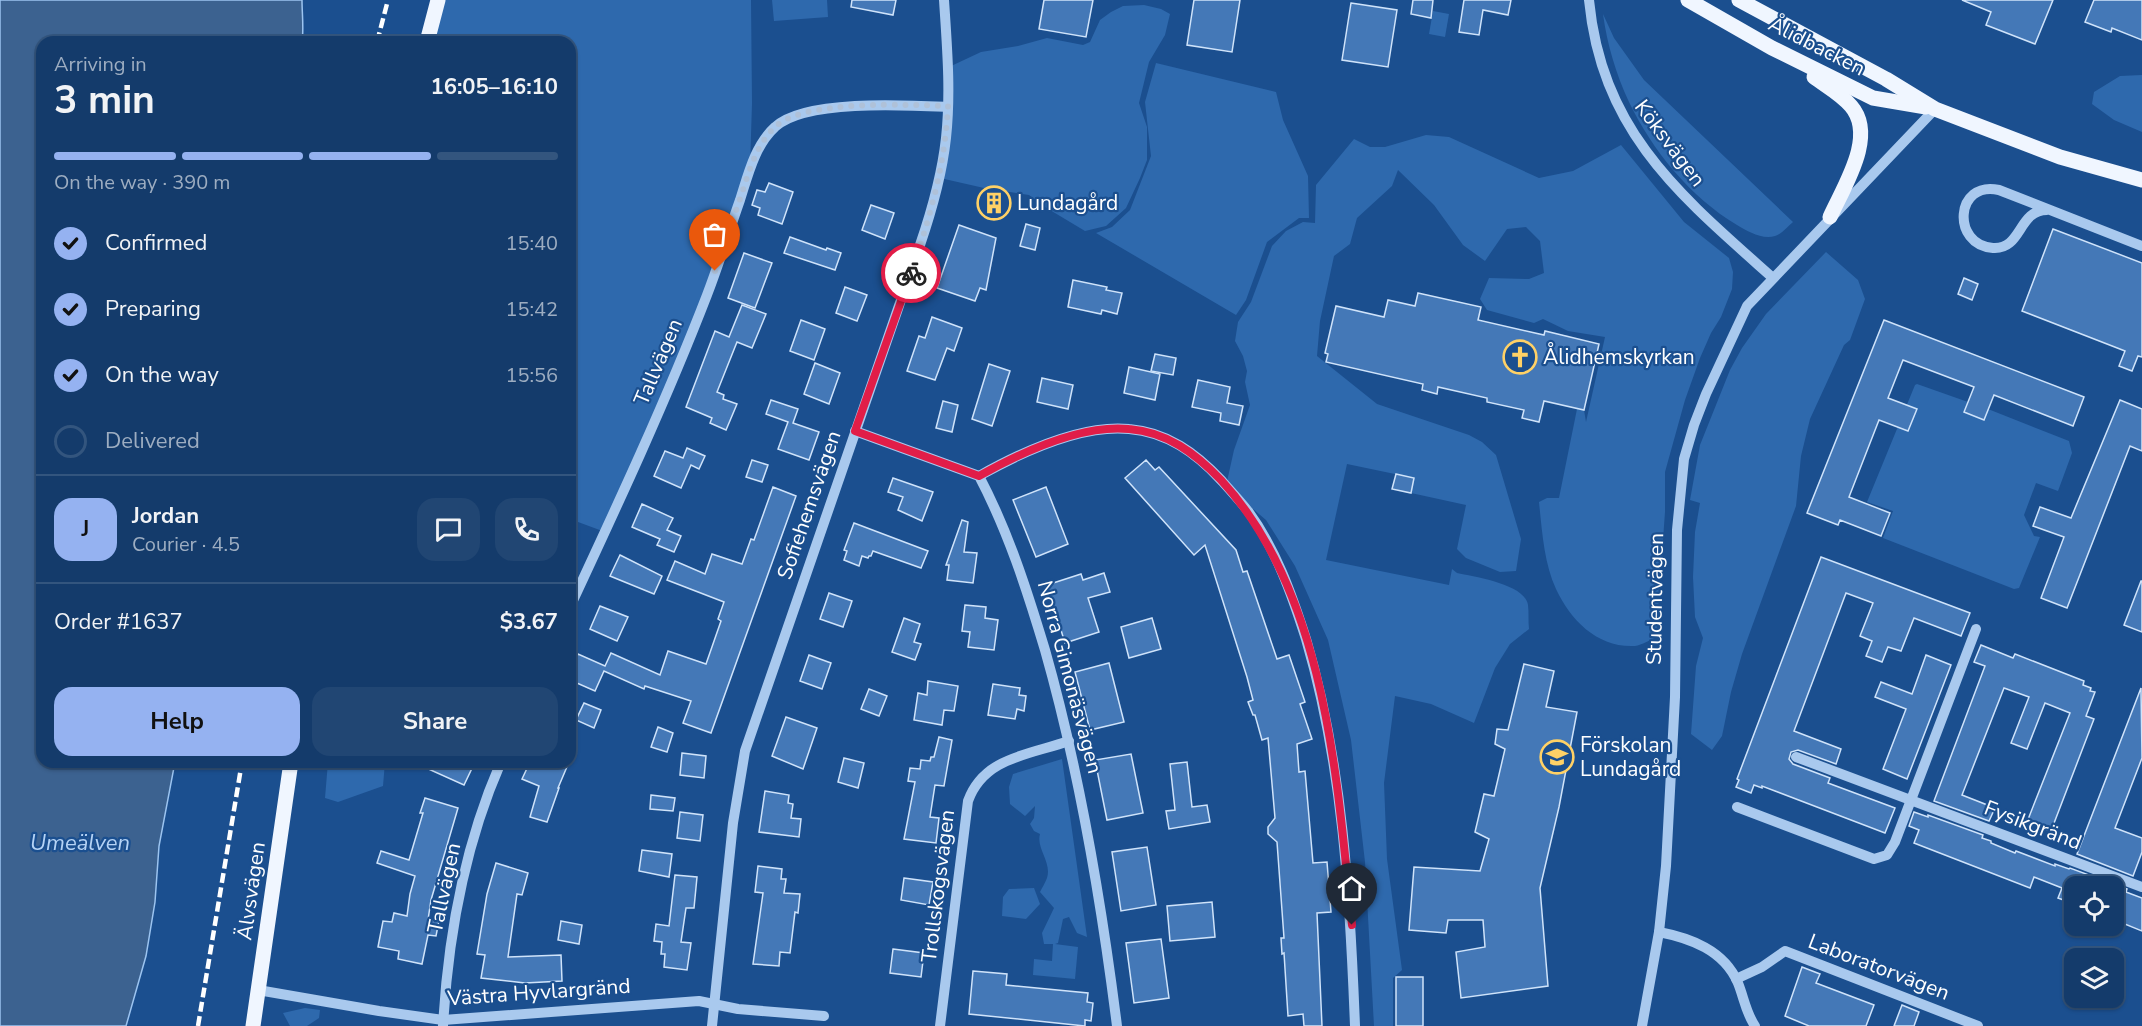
<!DOCTYPE html>
<html lang="en">
<head>
<meta charset="utf-8">
<style>
  :root { --surface:#143b6b; --page:#214673; --text:#f1f3f6; --muted:#9dadc1; --line:#33557e; --accent:#95b2f1 }
  body { margin:0; font-family:"Nunito Sans",sans-serif; background:var(--page); color:var(--text); height:100vh; display:flex; flex-direction:column; font-size:22px; white-space:nowrap }
  * { box-sizing:border-box; margin:0 }
  p { font-size:20px; color:var(--muted) }
  .icon { flex:none; width:33px; height:33px; fill:none; stroke:currentColor; stroke-width:2; stroke-linecap:round; stroke-linejoin:round }
  .map { position:relative; flex:1; overflow:hidden }
  .drawer { position:absolute; left:36px; top:36px; width:540px; height:732px; display:flex; flex-direction:column; background:var(--surface); border-radius:18px; box-shadow:0 2px 4px #0004,0 0 0 2px var(--line) }
  .drawer>* { flex:none }
  .buttons { position:absolute; left:2064px; top:876px; display:grid; gap:12px }
  .buttons a { display:grid; place-items:center; width:60px; height:60px; border-radius:12px; background:var(--surface); box-shadow:0 2px 4px #0004,0 0 0 2px var(--line); font-size:30px }
  .pin { position:absolute; display:grid; place-items:center; width:51px; height:51px; color:#fff; margin:-62px -26px; border-radius:50% 50% 50% 0; rotate:-45deg; box-shadow:0 0 6px #0007 }
  .pin .icon { rotate:45deg }
  .courier { position:absolute; display:grid; place-items:center; width:60px; height:60px; margin:-30px; border:4px solid #e11d48; border-radius:50%; background:#fff; color:#222; box-shadow:0 2px 8px #0007 }
  .summary em { font-style:normal; font-weight:700 }
  .summary div { display:flex; flex-direction:column-reverse }
  .summary { display:flex; align-items:center; justify-content:space-between; height:102px; padding:0 18px }
  h1 { font-size:39px; font-weight:700; line-height:45px }
  .bar { display:grid; grid-template-columns:repeat(4,1fr); gap:9px 6px; align-content:center; height:72px; padding:0 18px }
  .bar i { height:8px; border-radius:4px; background:var(--line) }
  .bar .selected { background:var(--accent) }
  .bar p { grid-column:span 4 }
  .line { display:flex; align-items:center; gap:15px; padding:0 18px; border-top:2px solid var(--line) }
  .line div { flex:1 }
  .round { display:grid; place-items:center; flex:none; width:63px; height:63px; border-radius:18px; background:var(--page) }
  ol { padding:0 18px; list-style:none }
  li { display:flex; align-items:center; gap:18px; height:66px }
  li p { margin-inline-start:auto }
  li .icon { padding:6px; border-radius:50%; background:var(--accent); color:#111; stroke-width:4 }
  li:last-child { color:var(--muted) }
  li i { width:33px; height:33px; border:3px solid var(--line); border-radius:50% }
  .action { display:flex; gap:12px; margin-top:auto; padding:12px 18px }
  .action a { flex:1; height:69px; border-radius:18px; background:var(--accent); color:#111; font-size:24px; font-weight:700; line-height:69px; text-align:center }
  .action a+a { background:var(--page); color:var(--text) }
  .map>svg:first-child { display:block }
  .green { fill:#2e69ad }
  .water { fill:#3c6290; stroke:#9cc4f0; stroke-width:1.5 }
  .building { fill:#4478b7; stroke:#cfe3fa; stroke-width:1.5 }
  .lines { fill:none; stroke-linecap:round; stroke-linejoin:round }
  .minor { stroke:#a9c9ee; stroke-width:10 }
  .major { stroke:#f0f6ff; stroke-width:15 }
  .rail { stroke:#fff; stroke-width:4.5; stroke-dasharray:10 4.5; stroke-linecap:butt }
  .done { stroke:#afc1d8; stroke-width:6; stroke-dasharray:0 10.8 }
  .route { stroke:#e11d48; stroke-width:8 }
  .labels { text-anchor:middle; stroke-width:4.5; stroke-linejoin:round; paint-order:stroke }
  .street-label { font-size:21px; fill:#fff; stroke:#1b4f8f }
  .poi-label { font-size:21px; fill:#fff; stroke:#1b4f8f; text-anchor:start }
  .water-label { font-size:22px; font-style:italic; fill:#b5d3f5; stroke:#1b4f8f }
</style>
</head>
<body>
<div class="map">
<svg width="2142" height="1026" viewBox="0 0 2142 1026">
  <rect width="100%" height="100%" fill="#1b4f8f"/>
  <!-- green -->
  <g class="green">
    <polygon points="438,0 751,0 752,103 750,168 708,292 605,532 570,519 570,42 427,42"/>
    <polygon points="772,0 827,0 828,17 774,21"/>
    <polygon points="1144,5 1161,9 1170,14 1165,35 1149,62 1139,103 1147,127 1147,160 1140,178 1126,208 1106,226 1085,231 1045,207 1029,195 984,188 940,178 949,67 981,52 1018,46 1047,38 1083,45 1090,42 1100,20 1111,12 1123,6"/>
    <polygon points="1433,11 1449,14 1445,37 1429,34"/>
    <path d="M1603 14 1614 38 1644 80 1793 222C1788 226 1782 234 1775 236 1762 240 1747 231 1737 225 1690 197 1652 150 1629 102 1616 74 1607 44 1603 14Z"/>
    <polygon points="1156,63 1276,92 1283,120 1308,176 1309,218 1299,218 1267,242 1246,300 1236,315 1096,233 1112,227 1130,210 1151,156 1145,102"/>
    <polygon points="2142,75 2142,132 2114,120 2092,104 2094,92 2120,76"/>
    <path d="M1426 135 1449 137 1539 178 1573 171 1621 145 1684 222 1729 258 1733 272 1732 289 1721 317 1711 333 1700 358 1685 400 1665 472V512L1656 637C1650 640 1642 645 1635 646 1598 648 1571 621 1556 589 1544 563 1542 531 1539 502L1547 498H1559L1577 409 1584 410 1586 422 1605 337 1568 331 1543 319 1534 323 1487 310 1480 299 1489 278 1529 279 1544 273 1540 241 1526 227 1507 229 1485 261 1463 245 1434 205 1398 170 1392 186 1357 218 1350 244 1334 256 1320 321 1317 356 1377 404 1469 435 1482 442 1496 455 1521 539 1516 571 1500 572 1466 558 1457 549 1466 505 1411 493 1414 478 1347 464 1326 560 1449 585 1452 569 1457 573C1475 577 1525 584 1528 605 1529 613 1528 621 1529 629L1510 644 1495 668 1474 723 1431 704 1395 696 1384 783 1387 859 1402 970 1393 978V1026H1374L1365 862 1351 740 1328 640 1295 566 1266 520 1226 486 1234 450 1250 405 1245 382 1247 371 1243 356 1235 341 1238 322 1251 302 1272 246 1286 231 1303 222 1315 223 1316 185 1354 139 1370 147H1385Z"/>
    <polygon points="1826,252 1858,280 1865,299 1850,340 1844,345 1810,419 1801,456 1796,506 1742,654 1731,692 1722,736 1712,750 1691,734 1696,666 1703,638 1695,617 1693,577 1695,532 1700,503 1690,500 1700,445 1730,370 1742,348 1766,314"/>
    <polygon points="1917,384 1968,402 1964,412 1984,420 1988,409 2069,441 2072,453 2058,491 2036,483 2024,515 2034,536 2040,537 2019,588 2014,589 1883,538 1893,511 1867,502 1915,385"/>
    <path d="M1062 759 1087 937 1077 933 1069 917 1063 919 1058 943 1055 944 1078 947 1075 979 1033 975 1034 959 1052 961 1053 944H1044L1042 933 1054 908 1040 892C1042 888 1045 883 1047 878 1052 862 1036 849 1040 834L1034 831 1030 824 1034 818 1035 806 1025 816 1010 804 1009 787 1013 774Z"/>
    <polygon points="328,762 385,762 383,786 338,802 325,798"/>
    <polygon points="1034,888 1040,904 1026,919 1002,916 1003,897 1009,889"/>
    <polygon points="305,1008 320,1010 319,1018 307,1026 290,1026 283,1013"/>
  </g>
  <!-- water -->
  <path class="water" d="M0 0H302C302 14 304 29 302 42H42V762H175L159 846 155 902 146 956 126 1026H0Z"/>
  <!-- building -->
  <g class="building">
    <polygon points="852,0 896,0 893,15 851,7"/>
    <polygon points="1044,0 1093,0 1086,37 1039,29"/>
    <polygon points="1194,0 1240,0 1232,52 1187,45"/>
    <polygon points="1413,0 1433,0 1431,18 1411,14"/>
    <polygon points="1464,0 1511,0 1508,15 1483,10 1479,35 1459,32"/>
    <polygon points="1962,0 2053,0 2035,44 1986,25 1991,12"/>
    <polygon points="2094,0 2142,0 2142,40 2112,28 2111,32 2085,22"/>
    <polygon points="1351,3 1397,10 1388,67 1342,60"/>
    <polygon points="769,183 793,192 782,224 758,215 760,208 752,205 757,190 765,192"/>
    <polygon points="988,193 1004,196 1000,213 985,210"/>
    <polygon points="871,205 894,213 885,239 862,230"/>
    <polygon points="1026,224 1040,228 1035,250 1020,246"/>
    <polygon points="959,225 996,238 986,290 980,288 975,301 937,288"/>
    <polygon points="2053,229 2142,263 2142,357 2138,356 2132,371 2119,366 2125,351 2022,311"/>
    <polygon points="790,237 826,250 827,248 841,253 835,270 784,253"/>
    <polygon points="744,253 772,263 755,308 728,298"/>
    <polygon points="1964,278 1978,284 1972,300 1958,294"/>
    <polygon points="1073,280 1107,287 1106,290 1122,293 1117,314 1102,310 1101,314 1068,307"/>
    <polygon points="845,287 867,295 857,321 836,313"/>
    <polygon points="1418,293 1481,307 1478,320 1544,335 1545,331 1599,344 1584,410 1544,401 1539,422 1522,418 1524,410 1487,402 1487,398 1438,387 1437,394 1422,390 1423,384 1326,362 1328,354 1325,353 1336,306 1384,317 1388,300 1415,306"/>
    <polygon points="742,305 766,314 752,348 737,342 717,392 724,395 723,399 737,404 726,430 710,423 712,418 686,407 715,331 729,337"/>
    <polygon points="932,317 962,328 954,351 947,348 935,380 907,371 919,336 925,338"/>
    <polygon points="801,320 825,329 814,360 790,351"/>
    <polygon points="1884,320 2084,397 2073,426 1994,395 1984,420 1964,412 1974,387 1903,360 1888,398 1917,409 1908,431 1879,420 1849,497 1890,513 1881,536 1840,520 1838,525 1807,513"/>
    <polygon points="1155,354 1176,358 1173,375 1151,371"/>
    <polygon points="815,363 840,373 829,404 804,394"/>
    <polygon points="989,364 1010,371 992,426 972,419"/>
    <polygon points="1129,367 1160,374 1155,400 1124,393"/>
    <polygon points="1042,378 1073,385 1068,409 1037,402"/>
    <polygon points="1198,380 1230,387 1227,403 1243,406 1239,425 1220,421 1221,413 1192,407"/>
    <polygon points="771,400 798,409 793,423 819,432 809,460 778,449 788,422 766,414"/>
    <polygon points="2120,400 2142,409 2142,451 2130,446 2067,608 2041,598 2064,537 2033,526 2040,507 2071,518"/>
    <polygon points="943,401 958,405 952,432 936,428"/>
    <polygon points="687,448 705,456 699,469 691,465 681,488 654,476 665,451 683,458"/>
    <polygon points="752,460 768,465 762,482 746,477"/>
    <polygon points="1146,460 1155,470 1159,467 1236,550 1243,572 1247,571 1277,659 1289,655 1305,702 1300,704 1312,739 1297,744 1299,772 1305,771 1313,863 1327,862 1331,912 1317,913 1322,1026 1304,1026 1303,1014 1288,1016 1284,953 1282,954 1281,938 1284,938 1277,842 1268,834 1268,827 1275,818 1268,738 1262,740 1255,715 1253,715 1248,702 1253,700 1247,677 1205,545 1194,555 1125,478"/>
    <polygon points="1396,474 1414,478 1411,493 1392,489"/>
    <polygon points="893,478 933,492 922,521 898,510 903,497 888,492"/>
    <polygon points="773,487 796,496 711,733 683,723 691,701 645,686 644,689 604,671 595,691 570,680 570,672 578,654 605,666 611,653 660,675 668,651 706,664 721,621 718,619 724,602 667,580 675,561 705,574 712,554 742,564 751,539 754,540"/>
    <polygon points="1046,487 1068,544 1036,557 1013,500"/>
    <polygon points="642,504 673,518 667,530 681,536 674,552 657,545 660,539 632,527"/>
    <polygon points="962,520 968,522 964,552 977,553 973,583 947,580 949,565 946,565"/>
    <polygon points="854,523 928,551 921,568 873,551 871,556 869,556 868,558 862,556 859,566 844,560 847,551 844,550"/>
    <polygon points="620,555 662,576 654,594 610,576"/>
    <polygon points="1821,557 1970,613 1961,636 1914,618 1901,651 1888,647 1882,662 1866,656 1872,641 1860,636 1873,603 1846,593 1794,731 1841,749 1836,764 1798,750 1791,752 1789,759 1793,764 1830,778 1828,783 1895,808 1885,833 1762,786 1762,788 1754,785 1751,793 1736,787 1739,780 1737,779"/>
    <polygon points="1104,573 1110,592 1088,598 1099,632 1065,643 1047,585 1081,574 1083,580"/>
    <polygon points="2141,581 2142,581 2142,632 2124,625"/>
    <polygon points="829,593 852,601 843,627 820,619"/>
    <polygon points="965,605 986,607 985,618 998,620 994,650 968,647 970,632 962,631"/>
    <polygon points="600,606 628,617 617,641 590,629"/>
    <polygon points="904,618 920,624 914,642 921,644 915,660 892,652"/>
    <polygon points="1152,618 1161,649 1129,658 1121,627"/>
    <polygon points="1981,645 2013,658 2015,654 2084,681 2083,685 2091,688 2090,691 2095,692 2086,716 2094,719 2051,831 2027,822 2070,713 2045,703 2027,749 2011,743 2029,697 2004,688 1962,795 1995,808 1989,821 1934,801 1985,666 1974,662"/>
    <polygon points="809,655 831,663 822,689 800,681"/>
    <polygon points="1926,655 1951,665 1907,779 1883,769 1906,709 1875,697 1881,682 1912,694"/>
    <polygon points="1109,663 1124,722 1090,730 1075,672"/>
    <polygon points="1524,664 1554,671 1546,707 1577,712 1559,807 1540,888 1548,986 1461,998 1456,952 1485,947 1483,920 1448,920 1446,933 1409,930 1414,867 1480,871 1489,839 1475,832 1484,794 1494,796 1505,749 1495,744 1497,729 1508,730"/>
    <polygon points="928,681 958,686 954,711 944,710 942,725 914,720 918,693 927,695"/>
    <polygon points="993,684 1020,688 1019,695 1026,696 1024,711 1017,709 1015,719 988,715"/>
    <polygon points="2141,688 2142,758 2115,828 2142,838 2142,852 2133,876 2077,854"/>
    <polygon points="869,689 887,696 879,716 861,709"/>
    <polygon points="584,703 601,710 594,728 576,720"/>
    <polygon points="786,717 817,728 803,769 772,756"/>
    <polygon points="658,727 673,733 667,752 651,747"/>
    <polygon points="939,737 952,740 944,786 935,785 930,817 939,818 936,843 904,839 915,782 908,781 910,768 920,769 921,760 930,761 931,757 934,757"/>
    <polygon points="682,753 706,756 704,778 680,775"/>
    <polygon points="1131,754 1143,813 1107,820 1095,760"/>
    <polygon points="844,758 864,763 858,788 838,782"/>
    <polygon points="413,762 475,762 464,785"/>
    <polygon points="530,762 569,762 558,788 559,788 547,822 530,817 539,786 522,779"/>
    <polygon points="1187,762 1192,807 1207,805 1210,822 1169,829 1166,811 1175,810 1170,764"/>
    <polygon points="765,791 789,795 788,803 793,804 791,818 801,819 799,837 759,832"/>
    <polygon points="651,795 675,798 673,811 650,809"/>
    <polygon points="425,798 458,808 431,900 428,920 439,921 436,936 428,935 422,964 398,959 399,951 378,947 383,921 392,922 394,913 407,916 410,894 415,876 377,863 381,851 409,860 423,813 420,813"/>
    <polygon points="680,812 703,815 700,841 677,838"/>
    <polygon points="1914,812 1928,817 1928,815 1983,835 1982,838 1991,841 1991,843 2015,853 2016,851 2055,866 2055,864 2069,869 2070,868 2127,889 2126,892 2142,898 2142,931 2115,920 2114,922 2114,886 2074,886 2074,904 2058,898 2062,888 2034,877 2030,888 1914,843 1919,830 1909,826"/>
    <polygon points="1147,847 1156,905 1121,911 1112,852"/>
    <polygon points="642,850 672,854 669,877 639,871"/>
    <polygon points="496,863 528,873 522,895 517,894 508,957 561,955 562,981 525,983 481,978 485,955 477,954 487,894"/>
    <polygon points="758,866 782,869 781,879 786,879 784,893 800,894 798,913 795,912 790,953 780,952 779,966 753,964 763,893 755,892"/>
    <polygon points="675,875 697,877 694,908 686,908 681,942 691,943 687,970 664,967 665,954 661,954 662,942 654,941 656,924 669,926"/>
    <polygon points="904,878 933,882 929,905 901,900"/>
    <polygon points="1212,902 1215,937 1170,941 1167,906"/>
    <polygon points="561,921 582,925 579,944 558,940"/>
    <polygon points="1161,939 1169,998 1134,1003 1126,943"/>
    <polygon points="893,949 924,953 921,977 890,973"/>
    <polygon points="1802,967 1820,974 1816,983 1874,1005 1866,1026 1809,1026 1785,1016"/>
    <polygon points="973,971 1007,974 1006,985 1088,993 1087,1002 1093,1003 1091,1021 1085,1020 1085,1026 969,1014"/>
    <rect x="1396" y="977" width="27" height="49"/>
    <polygon points="1902,1005 1919,1012 1914,1026 1894,1026"/>
  </g>
  <g class="lines">
    <!-- minor -->
    <g class="minor">
      <path d="M1589 0C1602 133 1681 196 1773 278"/>
      <path d="M2047 210C2018 210 2022 250 1993 248 1951 245 1955 180 1999 190L2142 246"/>
      <path d="M855 431 979 476C1008 531 1027 590 1045 650 1080 773 1101 899 1117 1026"/>
      <path d="M979 476C1020 453 1080 424 1129 429 1167 432 1196 453 1221 480 1230 490 1240 501 1248 511 1276 549 1292 595 1306 639 1343 765 1350 896 1355 1026"/>
      <path d="M570 607C618 504 666 401 707 295 719 264 729 231 740 200 748 175 755 145 775 127 804 99 908 105 948 107"/>
      <polyline points="1796,757 2142,887"/>
      <polyline points="1737,807 1874,859 1887,855 1895,842 1976,629"/>
      <path d="M1659 932C1690 938 1724 950 1738 983 1744 998 1746 1013 1755 1026"/>
      <polyline points="1736,979 1762,967 1785,951 1978,1026"/>
      <polyline points="258,990 379,1011 443,1020 699,1001 738,1009 824,1016"/>
      <path d="M443 1026C448 936 465 844 501 762"/>
      <path d="M712 1026 733 823 745 751 920 245C932 210 942 175 946 138 951 92 947 46 944 0"/>
      <path d="M940 1026 968 801C984 757 1029 755 1069 741"/>
      <polyline points="1642,1026 1659,932 1666,866 1675,697 1677,530 1684,459 1694,425 1706,394 1747,306 1935,109"/>
    </g>
    <!-- major -->
    <g class="major">
      <polyline points="1688,0 1772,48 1873,98 1926,107"/>
      <polyline points="1739,0 1886,79 1935,109 2060,157 2142,180"/>
      <polyline points="427,42 438,0"/>
      <path d="M1814 77C1826 86 1841 94 1851 106 1877 136 1844 186 1830 217"/>
      <polyline points="253,1026 291,762"/>
    </g>
    <!-- rail -->
    <g class="rail">
      <polyline points="377,42 388,0"/>
      <polyline points="198,1026 242,762"/>
    </g>
  </g>
  <g class="lines">
    <!-- done -->
    <path class="done" d="M715 271C723 248 731 225 739 202 748 176 754 148 774 128 801 99 909 105 948 106 945 165 930 218 911 273"/>
    <!-- route -->
    <path class="route" d="M911 273 855 431 979 476C1020 453 1080 424 1129 429 1167 432 1195 453 1221 480 1326 594 1337 778 1352 925"/>
  </g>
  <!-- icons -->
  <defs>
    <g id="building-ring" transform="scale(1.725)"><circle r="9.5" fill="#1b4f8f" stroke="#ffd166" stroke-width="1.5"/><path d="M-4-6H4V6H1V3H-1V6H-4ZM-2.5-4.3h1.7v1.8h-1.7ZM.8-4.3h1.7v1.8H.8ZM-2.5-1h1.7V.8h-1.7ZM.8-1h1.7V.8H.8Z" fill="#ffd166"/></g>
    <g id="church-ring" transform="scale(1.725)"><circle r="9.5" fill="#1b4f8f" stroke="#ffd166" stroke-width="1.5"/><path d="M-1.2-6h2.4v3.5h3.3v2.4h-3.3V6h-2.4V-.1h-3.3v-2.4h3.3Z" fill="#ffd166"/></g>
    <g id="school-ring" transform="scale(1.725)"><circle r="9.5" fill="#1b4f8f" stroke="#ffd166" stroke-width="1.5"/><path d="M0-5L7-2L0 1L-7-2ZM-4 1L0 2.5L4 1V4Q0 6-4 4Z" fill="#ffd166"/></g>
  </defs>
  <g fill-rule="evenodd">
    <use href="#building-ring" x="994" y="203"/>
    <use href="#church-ring" x="1520" y="357"/>
    <use href="#school-ring" x="1557" y="757"/>
  </g>
  <g class="labels">
    <!-- street labels -->
    <g class="street-label">
      <text transform="translate(1817 46) rotate(27)" y="7">Ålidbacken</text>
      <text transform="translate(1670 143) rotate(53)" y="7">Köksvägen</text>
      <text transform="translate(658 362) rotate(-67)" y="7">Tallvägen</text>
      <text transform="translate(809 505) rotate(-71)" y="7">Sofiehemsvägen</text>
      <text transform="translate(1655 599) rotate(-89)" y="7">Studentvägen</text>
      <text transform="translate(1070 677) rotate(75)" y="7">Norra Gimonäsvägen</text>
      <text transform="translate(2033 825) rotate(21)" y="7">Fysikgränd</text>
      <text transform="translate(938 886) rotate(-83)" y="7">Trollskogsvägen</text>
      <text transform="translate(444 888) rotate(-78)" y="7">Tallvägen</text>
      <text transform="translate(251 891) rotate(-82)" y="7">Älvsvägen</text>
      <text transform="translate(1879 967) rotate(21)" y="7">Laboratorvägen</text>
      <text transform="translate(539 992) rotate(-4)" y="7">Västra Hyvlargränd</text>
    </g>
    <!-- poi labels -->
    <g class="poi-label">
      <text x="1017" y="210">Lundagård</text>
      <text x="1543" y="364">Ålidhemskyrkan</text>
      <text x="1580" y="752">Förskolan<tspan x="1580" dy="24">Lundagård</tspan></text>
    </g>
    <!-- water labels -->
    <g class="water-label">
      <text x="80" y="850">Umeälven</text>
    </g>
  </g>
</svg>
<div class="buttons">
<a><svg class="icon" aria-label="locate" viewBox="0 0 24 24"><circle cx="12" cy="12" r="6"/><path d="M12 2v4M12 18v4M2 12h4M18 12h4"/></svg></a>
<a><svg class="icon" aria-label="layers" viewBox="0 0 24 24"><path d="M12 4l9 5-9 5-9-5zM3 14l9 5 9-5"/></svg></a>
</div>
<div class="pin" style="left:715px;top:271px;background:#ea580c"><svg class="icon" aria-label="bag" viewBox="0 0 24 24"><path d="M5 8h14l-1 12H6zM9 8a3 3 0 0 1 6 0"/></svg></div>
<div class="pin" style="left:1352px;top:925px;background:#1f2937"><svg class="icon" aria-label="home" viewBox="0 0 24 24"><path d="M3 11l9-7 9 7M6 9v11h12V9"/></svg></div>
<div class="courier" style="left:911px;top:273px"><svg class="icon" aria-label="bike" viewBox="0 0 24 24"><circle cx="6" cy="16" r="4"/><circle cx="18" cy="16" r="4"/><path d="M6 16l4-8h5l3 8M10 8l3 8H6M13 5h3"/></svg></div>
<section class="drawer">
<div class="summary"><div><h1>3 min</h1><p>Arriving in</p></div><em>16:05–16:10</em></div>
<div class="bar"><i class="selected"></i><i class="selected"></i><i class="selected"></i><i></i><p>On the way · 390 m</p></div>
<ol>
<li><svg class="icon" aria-label="check" viewBox="0 0 24 24"><path d="M5 12l5 5 9-10"/></svg>Confirmed<p>15:40</p></li>
<li><svg class="icon" aria-label="check" viewBox="0 0 24 24"><path d="M5 12l5 5 9-10"/></svg>Preparing<p>15:42</p></li>
<li><svg class="icon" aria-label="check" viewBox="0 0 24 24"><path d="M5 12l5 5 9-10"/></svg>On the way<p>15:56</p></li>
<li><i></i>Delivered</li>
</ol>
<div class="line" style="height:108px"><b class="round" style="background:var(--accent);color:#111">J</b><div><b>Jordan</b><p>Courier · 4.5</p></div><a class="round"><svg class="icon" aria-label="chat" viewBox="0 0 24 24"><path d="M4 5h16v11H9l-5 4z"/></svg></a><a class="round"><svg class="icon" aria-label="phone" viewBox="0 0 24 24"><path d="M5 4h4l2 5-3 2q2 4 5 5l2-3 5 2v4C11 20 4 13 5 4z"/></svg></a></div>
<div class="line" style="height:78px"><div>Order #1637</div><b>$3.67</b></div>
<div class="action"><a>Help</a><a>Share</a></div>
</section>
</div>
</body>
</html>
